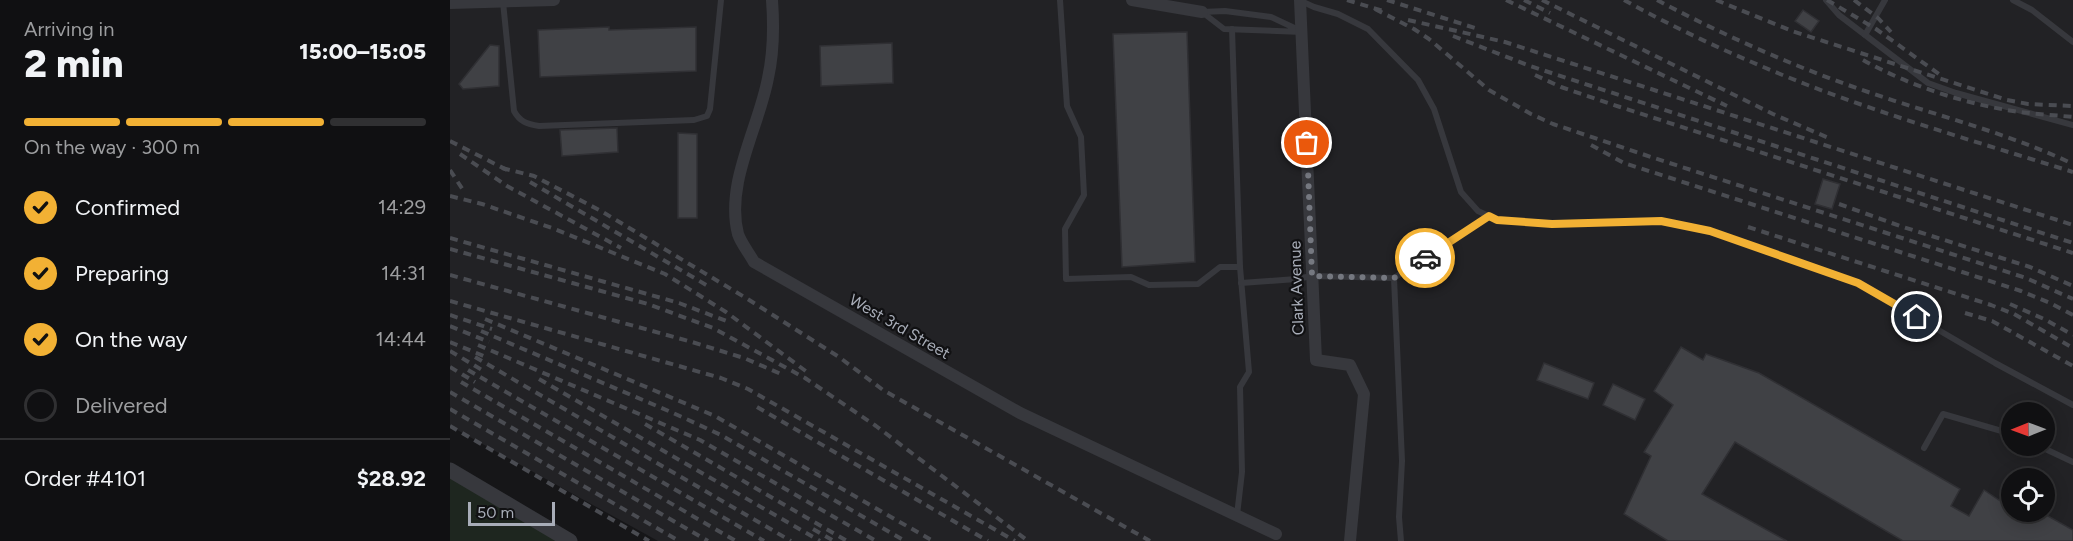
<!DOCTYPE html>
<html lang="en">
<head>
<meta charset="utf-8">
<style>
  :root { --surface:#101012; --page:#19191b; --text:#f1f3f6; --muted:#9c9d9f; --line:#303032; --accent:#f2b134 }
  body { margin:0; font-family:Figtree,sans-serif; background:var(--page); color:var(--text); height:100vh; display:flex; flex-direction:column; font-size:22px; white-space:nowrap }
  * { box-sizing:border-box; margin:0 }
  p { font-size:20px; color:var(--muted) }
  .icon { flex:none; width:33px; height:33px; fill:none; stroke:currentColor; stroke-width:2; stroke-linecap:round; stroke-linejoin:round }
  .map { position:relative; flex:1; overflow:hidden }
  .sheet { display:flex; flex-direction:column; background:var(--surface); width:450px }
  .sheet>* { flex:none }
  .needle { width:39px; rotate:269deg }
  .buttons { position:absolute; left:1551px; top:402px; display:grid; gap:12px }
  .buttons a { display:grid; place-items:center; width:54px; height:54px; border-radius:50%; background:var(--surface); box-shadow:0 3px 15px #0003,0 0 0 2px var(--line); font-size:30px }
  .scale { position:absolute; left:18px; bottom:15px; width:87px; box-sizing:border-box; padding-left:6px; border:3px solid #a8adb8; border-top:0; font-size:16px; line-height:21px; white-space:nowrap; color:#a8adb8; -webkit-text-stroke:4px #111113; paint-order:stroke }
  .pin { position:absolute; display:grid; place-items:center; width:51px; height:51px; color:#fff; margin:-26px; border:3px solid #fff; border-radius:50%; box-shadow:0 2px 6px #0007 }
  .courier { position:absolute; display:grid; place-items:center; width:60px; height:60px; margin:-30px; border:4px solid #f2b134; border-radius:50%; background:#fff; color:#222; box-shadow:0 2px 8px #0007 }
  .summary em { font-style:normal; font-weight:800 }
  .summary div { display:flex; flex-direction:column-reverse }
  .summary { display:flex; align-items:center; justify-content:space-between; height:102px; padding:0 24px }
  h1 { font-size:39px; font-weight:800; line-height:45px }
  .bar { display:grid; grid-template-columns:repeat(4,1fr); gap:9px 6px; align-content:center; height:72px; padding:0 24px }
  .bar i { height:8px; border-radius:4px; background:var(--line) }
  .bar .selected { background:var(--accent) }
  .bar p { grid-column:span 4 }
  .line { display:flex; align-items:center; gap:15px; padding:0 24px; border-top:2px solid var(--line) }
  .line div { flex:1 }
  ol { padding:0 24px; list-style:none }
  li { display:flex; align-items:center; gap:18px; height:66px }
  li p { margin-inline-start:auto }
  li .icon { padding:6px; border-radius:50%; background:var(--accent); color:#111; stroke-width:4 }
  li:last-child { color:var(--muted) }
  li i { width:33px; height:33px; border:3px solid var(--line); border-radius:50% }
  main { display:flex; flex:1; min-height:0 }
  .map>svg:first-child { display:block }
  .built { fill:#222225; fill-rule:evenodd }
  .green { fill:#1e261f }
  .building { fill:#404145; stroke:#303034; stroke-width:1.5 }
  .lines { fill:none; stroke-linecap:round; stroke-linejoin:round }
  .service { stroke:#37383d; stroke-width:6 }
  .minor { stroke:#37383d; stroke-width:12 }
  .tertiary { stroke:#37383d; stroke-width:15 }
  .rail { stroke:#4a4c52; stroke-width:4; stroke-dasharray:8 6; stroke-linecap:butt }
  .done { stroke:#757880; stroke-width:6; stroke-dasharray:0 10.8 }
  .route { stroke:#f2b134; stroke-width:8 }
  .labels { text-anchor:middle; stroke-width:4.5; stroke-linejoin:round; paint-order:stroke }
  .street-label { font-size:16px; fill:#a8adb8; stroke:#111113 }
</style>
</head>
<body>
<main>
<section class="sheet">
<div class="summary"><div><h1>2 min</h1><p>Arriving in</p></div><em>15:00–15:05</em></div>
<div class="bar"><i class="selected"></i><i class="selected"></i><i class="selected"></i><i></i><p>On the way · 300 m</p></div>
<ol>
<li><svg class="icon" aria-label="check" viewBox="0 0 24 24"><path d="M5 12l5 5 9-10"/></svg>Confirmed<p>14:29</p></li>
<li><svg class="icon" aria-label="check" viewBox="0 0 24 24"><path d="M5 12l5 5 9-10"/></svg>Preparing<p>14:31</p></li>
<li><svg class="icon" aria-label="check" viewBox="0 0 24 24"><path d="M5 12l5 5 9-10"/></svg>On the way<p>14:44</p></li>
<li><i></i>Delivered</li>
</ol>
<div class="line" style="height:78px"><div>Order #4101</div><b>$28.92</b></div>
</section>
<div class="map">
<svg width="1623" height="541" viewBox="0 0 1623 541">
  <rect width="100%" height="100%" fill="#161618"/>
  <!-- built -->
  <path class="built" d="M0 0H1623V541H208L0 426ZM1562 412H1594V446H1562ZM1562 478H1594V512H1562Z"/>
  <!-- green -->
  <polygon class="green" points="0,470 120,541 0,541"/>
  <!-- building -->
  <g class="building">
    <polygon points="1353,10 1369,21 1361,32 1345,21"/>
    <polygon points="159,27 159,30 246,27 246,71 90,77 88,30"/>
    <polygon points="737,32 745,262 672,267 663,34"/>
    <polygon points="442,43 443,83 371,86 370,46"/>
    <polygon points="40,45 49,46 49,86 13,89 9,84"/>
    <polygon points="167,128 168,152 112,156 110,130"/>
    <polygon points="228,133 247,134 247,218 228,218"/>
    <polygon points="1373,179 1390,184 1382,209 1365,204"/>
    <polygon points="1231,347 1253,360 1256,354 1309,373 1510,489 1501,506 1519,516 1534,490 1549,500 1562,486 1562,512 1591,512 1623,530 1623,541 1453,541 1285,442 1252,494 1337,541 1218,541 1174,514 1201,456 1194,452 1223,405 1204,391"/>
    <polygon points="1094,363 1144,383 1138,399 1087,380"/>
    <polygon points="1163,384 1195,399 1185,420 1153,405"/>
  </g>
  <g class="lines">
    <!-- service -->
    <g class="service">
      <polyline points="610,0 617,106 631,137 634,195 615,229 616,279 681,277 699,285 748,284 770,267 790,267"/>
      <polyline points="1376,0 1389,15 1478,83 1506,93 1623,125"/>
      <polyline points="1563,0 1582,10 1623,42"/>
      <polyline points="851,1 864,7 888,14 918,29 968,80 984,109 1011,192 1028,211 1047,220 1102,224 1211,221 1260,231 1408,283 1545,363 1623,405"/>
      <path d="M53 2 64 111C70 122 77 124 89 126L244 120 257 116 260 109 271 0"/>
      <polygon points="775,11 821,17 853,32 774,29 752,12"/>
      <polyline points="782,29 790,267 799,372 790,387 792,472 787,515"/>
      <polyline points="1415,35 1435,0"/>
      <polyline points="791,283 846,279 862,276 944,278"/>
      <polyline points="1589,446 1623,462"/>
      <polyline points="1474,448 1493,414 1562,434"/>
      <polyline points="951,541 949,517 952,461 944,278 1039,216"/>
    </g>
    <!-- minor -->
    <g class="minor">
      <path d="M322 0C324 27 324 51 318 78 309 127 275 183 288 234 291 243 299 253 304 262L570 413 826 534"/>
      <polyline points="682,0 752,12"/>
      <polyline points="850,0 866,360 900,365 914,394 900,541"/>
      <polyline points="0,3 104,0"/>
    </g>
    <!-- tertiary -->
    <polyline class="tertiary" points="0,470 120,541"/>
    <!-- rail -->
    <g class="rail">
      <polyline points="897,0 933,11"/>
      <polyline points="937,0 1028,29"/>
      <polyline points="1056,0 1277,106"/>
      <polyline points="1074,0 1100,13"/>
      <polyline points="1092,0 1323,114 1381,139"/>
      <path d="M1174 0C1232 32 1294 60 1355 84 1443 118 1534 144 1623 172"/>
      <path d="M1207 0C1275 36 1347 68 1421 93 1488 116 1558 133 1623 164"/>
      <polyline points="1266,0 1342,31 1557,100 1578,104 1623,106"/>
      <polyline points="1377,0 1426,29 1489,74"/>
      <polyline points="1404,0 1428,18 1441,32"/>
      <polyline points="925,9 964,29 979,39 1039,90 1081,114 1103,124 1204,158 1576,278 1623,299"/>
      <polyline points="958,20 1055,42 1623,225"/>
      <polyline points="1003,36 1080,66 1623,243"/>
      <path d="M1413 60C1458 85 1512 103 1563 111 1583 114 1603 115 1623 117"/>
      <polyline points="1085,75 1111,87 1170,107 1623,253"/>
      <polyline points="0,141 59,171"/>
      <polyline points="1141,145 1174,163 1571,291 1600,303 1623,315"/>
      <polyline points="10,154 57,186 171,248"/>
      <polyline points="52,168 84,176 151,211 296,298 389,357 433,390 700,541"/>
      <polyline points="0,170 13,190"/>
      <polyline points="80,182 258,286"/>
      <polyline points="0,196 32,204 102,228 215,274 276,312 357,372"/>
      <polyline points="1389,204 1450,226 1580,267 1623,286"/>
      <polyline points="1298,227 1541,305 1564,314 1623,348"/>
      <polyline points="0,238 229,303 279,322"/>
      <polyline points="0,249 198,304 263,328 355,378 426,426 578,541"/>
      <polyline points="0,275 242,342 294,358 331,374"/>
      <polyline points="0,301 271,378 298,389 565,541"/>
      <polyline points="1560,304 1594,319 1623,335"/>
      <polyline points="1515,313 1542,321 1623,366"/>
      <polyline points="0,315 42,329"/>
      <polyline points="35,319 265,416 483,541"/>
      <polyline points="0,326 39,342"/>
      <polyline points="31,331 221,412 271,435 455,541"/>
      <polyline points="0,342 36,357"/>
      <polyline points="28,345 250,440 426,541"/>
      <polyline points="0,351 32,370"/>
      <polyline points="25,357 341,541"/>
      <polyline points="0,367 25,382"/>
      <polyline points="18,370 314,541"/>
      <polyline points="89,379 370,541"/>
      <polyline points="11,382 286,541"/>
      <polyline points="0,392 258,541"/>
      <polyline points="307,407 538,541"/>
      <polyline points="0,409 229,541"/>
      <polyline points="195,424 397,541"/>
      <polyline points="0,426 199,541"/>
      <polyline points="363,529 384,541"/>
    </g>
  </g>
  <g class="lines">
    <!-- done -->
    <polyline class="done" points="857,143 862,276 944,278 975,258"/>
    <!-- route -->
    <polyline class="route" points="975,258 1039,216 1047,220 1102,224 1211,221 1260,231 1408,283 1467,317"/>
  </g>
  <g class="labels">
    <!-- street labels -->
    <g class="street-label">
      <text transform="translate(846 288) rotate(-92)" y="6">Clark Avenue</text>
      <text transform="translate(450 326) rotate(30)" y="6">West 3rd Street</text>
    </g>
  </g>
</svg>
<div class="buttons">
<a><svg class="needle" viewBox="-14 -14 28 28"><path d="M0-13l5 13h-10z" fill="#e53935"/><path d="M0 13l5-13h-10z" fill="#9c9d9f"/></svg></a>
<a><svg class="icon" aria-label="locate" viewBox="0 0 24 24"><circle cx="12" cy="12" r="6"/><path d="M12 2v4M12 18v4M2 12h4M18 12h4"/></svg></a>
</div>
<div class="scale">50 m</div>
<div class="pin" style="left:857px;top:143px;background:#ea580c"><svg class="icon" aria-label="bag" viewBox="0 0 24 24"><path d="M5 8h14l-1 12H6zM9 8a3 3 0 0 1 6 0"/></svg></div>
<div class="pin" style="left:1467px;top:317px;background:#1f2937"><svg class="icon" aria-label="home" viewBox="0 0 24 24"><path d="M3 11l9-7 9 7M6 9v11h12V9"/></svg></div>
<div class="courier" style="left:975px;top:258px"><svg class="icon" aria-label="car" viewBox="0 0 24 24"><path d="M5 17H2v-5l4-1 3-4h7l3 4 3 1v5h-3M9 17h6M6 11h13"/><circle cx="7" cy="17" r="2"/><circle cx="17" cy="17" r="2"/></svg></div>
</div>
</main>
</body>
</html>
